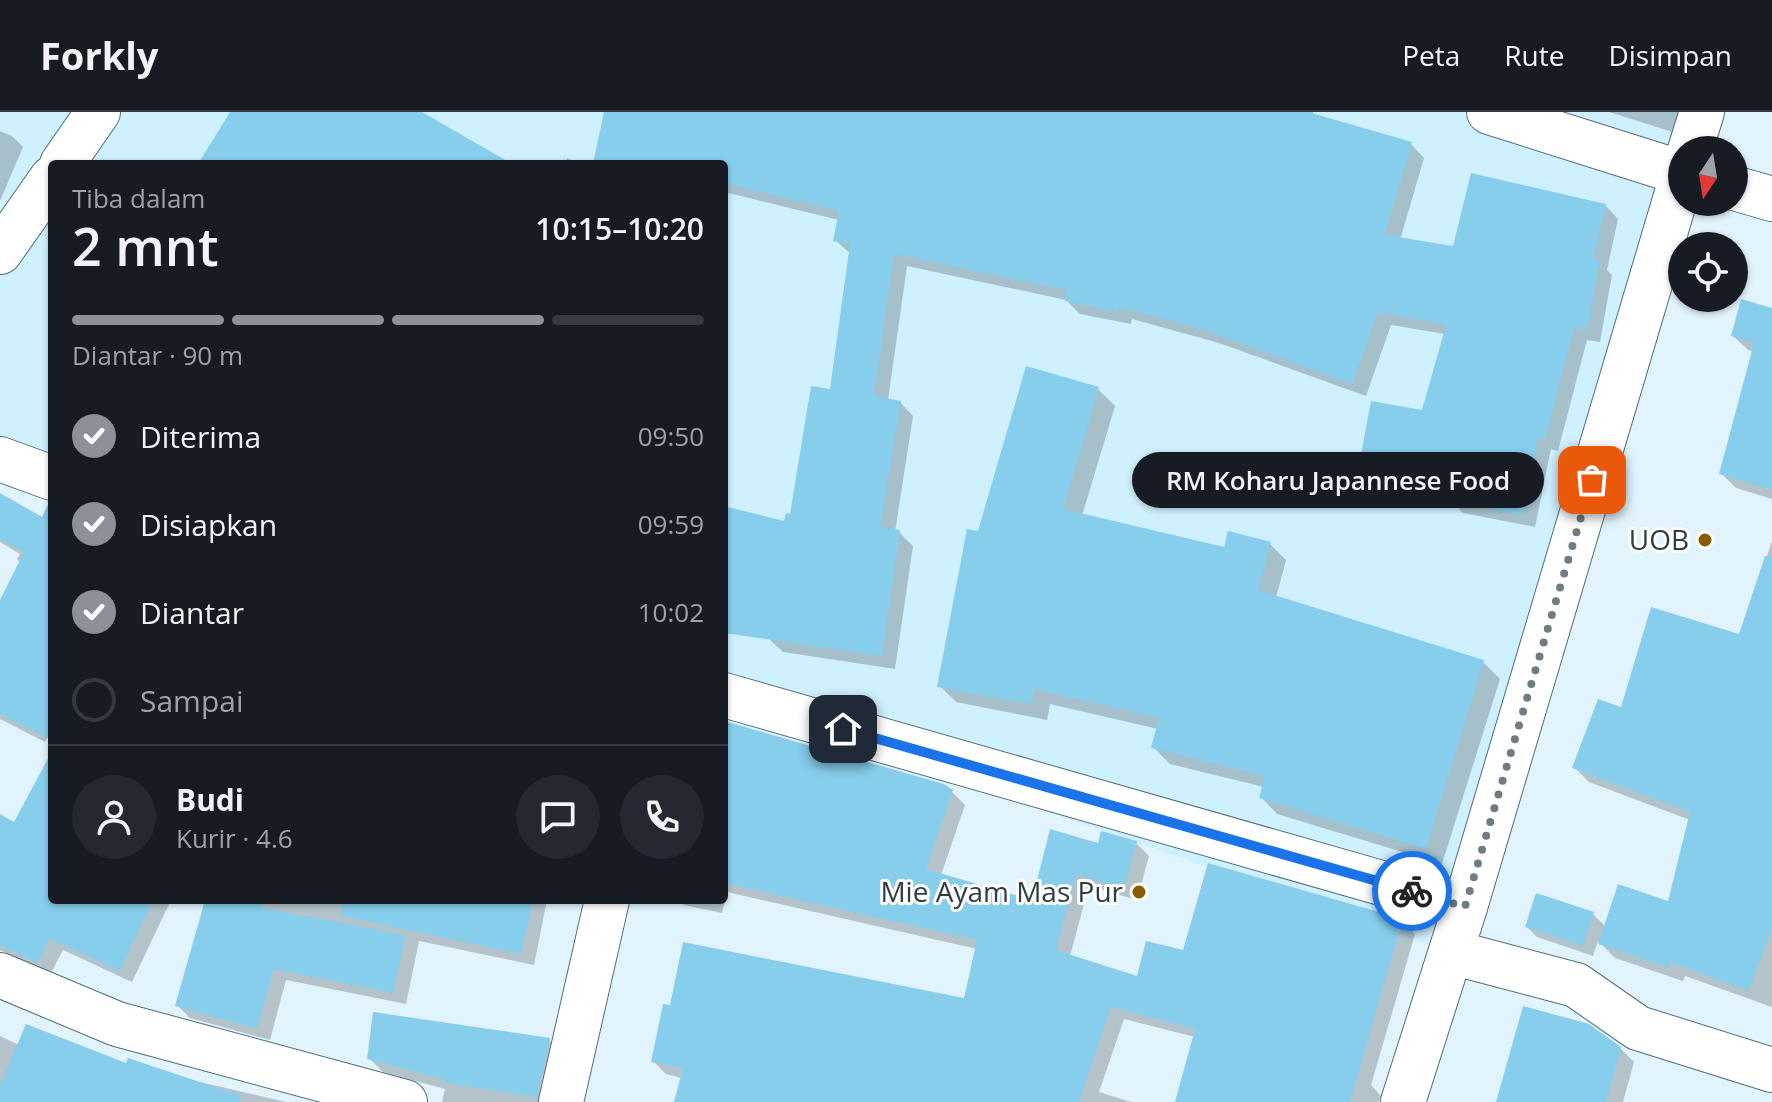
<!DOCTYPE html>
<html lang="id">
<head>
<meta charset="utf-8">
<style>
  :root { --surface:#171b24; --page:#242831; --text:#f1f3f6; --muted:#9ea1a6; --line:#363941; --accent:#8c9099 }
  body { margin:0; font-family:"Open Sans",sans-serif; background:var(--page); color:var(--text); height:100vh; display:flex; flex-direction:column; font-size:30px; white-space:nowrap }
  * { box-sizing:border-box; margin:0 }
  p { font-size:26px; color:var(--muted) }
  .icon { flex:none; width:44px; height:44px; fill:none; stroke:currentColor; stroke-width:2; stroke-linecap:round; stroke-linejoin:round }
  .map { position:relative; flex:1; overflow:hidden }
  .panel { position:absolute; left:48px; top:48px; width:680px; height:744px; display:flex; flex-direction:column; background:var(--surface); border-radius:8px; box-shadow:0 2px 6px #0004 }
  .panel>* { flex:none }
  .needle { width:52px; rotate:192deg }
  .tools { position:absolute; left:1668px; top:24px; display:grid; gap:16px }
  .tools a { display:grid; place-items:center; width:80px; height:80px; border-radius:50%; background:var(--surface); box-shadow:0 2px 6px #0004; font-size:40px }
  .pin { position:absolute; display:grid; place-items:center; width:68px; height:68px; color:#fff; margin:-34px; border-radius:16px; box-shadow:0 4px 12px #0006 }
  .courier { position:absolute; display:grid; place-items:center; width:80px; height:80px; margin:-40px; border:6px solid #1a73e8; border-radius:50%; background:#fff; color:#222; box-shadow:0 2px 10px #0007 }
  .bubble { position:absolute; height:56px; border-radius:28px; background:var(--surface); box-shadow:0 2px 6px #0004; font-size:26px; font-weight:600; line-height:56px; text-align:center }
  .summary em { font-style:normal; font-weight:600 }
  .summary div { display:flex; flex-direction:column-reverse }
  .summary { display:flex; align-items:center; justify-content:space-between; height:136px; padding:0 24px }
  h1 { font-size:52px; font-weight:600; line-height:60px }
  .bar { display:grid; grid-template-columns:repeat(4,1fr); gap:12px 8px; align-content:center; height:96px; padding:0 24px }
  .bar i { height:10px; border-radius:6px; background:var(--line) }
  .bar .active { background:var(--accent) }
  .bar p { grid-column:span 4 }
  .line { display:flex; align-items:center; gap:20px; padding:0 24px; border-top:2px solid var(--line) }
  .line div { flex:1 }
  .round { display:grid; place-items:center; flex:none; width:84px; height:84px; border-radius:42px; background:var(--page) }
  ol { padding:0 24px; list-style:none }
  li { display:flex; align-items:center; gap:24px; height:88px }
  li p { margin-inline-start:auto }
  li .icon { padding:8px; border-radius:50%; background:var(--accent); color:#fff; stroke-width:4 }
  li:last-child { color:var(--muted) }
  li i { width:44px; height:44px; border:4px solid var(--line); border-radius:50% }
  header { display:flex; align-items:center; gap:48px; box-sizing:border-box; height:112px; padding:0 40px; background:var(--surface); border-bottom:2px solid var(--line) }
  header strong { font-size:38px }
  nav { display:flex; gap:44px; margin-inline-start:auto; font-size:28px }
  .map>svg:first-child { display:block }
  .built { fill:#cff0fe }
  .shadow { fill:#0003 }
  .building { fill:#86ceec }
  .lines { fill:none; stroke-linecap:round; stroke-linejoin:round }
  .street-casing { stroke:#506d7a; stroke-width:46 }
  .primary-casing { stroke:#506d7a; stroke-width:46 }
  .highway-casing { stroke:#506d7a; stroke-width:46 }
  .street { stroke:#fff; stroke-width:44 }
  .primary { stroke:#fff; stroke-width:44 }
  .highway { stroke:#fff; stroke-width:44 }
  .done { stroke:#6e7d83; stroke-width:8; stroke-dasharray:0 14.4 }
  .route { stroke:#1a73e8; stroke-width:10 }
  .poi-dot { fill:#895c00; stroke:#fefefe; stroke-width:3 }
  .labels { text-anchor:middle; stroke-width:6; stroke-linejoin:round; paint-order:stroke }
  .poi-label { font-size:28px; fill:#303d42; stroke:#fefefe; text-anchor:end }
</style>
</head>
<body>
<header>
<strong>Forkly</strong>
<nav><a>Peta</a><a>Rute</a><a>Disimpan</a></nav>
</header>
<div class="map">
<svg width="1772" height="990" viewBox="0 0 1772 990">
  <rect width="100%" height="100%" fill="#e1f4fd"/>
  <!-- built -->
  <polygon class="built" points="0,0 1716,0 1451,840 724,587 724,52 52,52 52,362 0,344"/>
  <!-- shadow -->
  <g class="shadow">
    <polygon points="606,0 1313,0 1313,4 1411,32 1424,46 1400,128 1454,136 1605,93 1618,107 1607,158 1612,163 1600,230 1587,228 1558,339 1551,337 1535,415 1463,401 1449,387 1373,372 1360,358 1424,300 1445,222 1391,213 1366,284 1219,231 1132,207 1131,212 1080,202 1066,188 907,154 888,288 900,290 913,304 895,420 899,420 913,434 895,557 783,540 769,527 724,504 724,396 786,412 792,404 832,279 851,142 835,128 839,108 724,80 724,52 595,52"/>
    <polygon points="1609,0 1686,0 1679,22"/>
    <polygon points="0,19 12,24 23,35 0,89"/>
    <polygon points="567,46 581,52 565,52"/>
    <polygon points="1772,198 1772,387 1736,376 1722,362 1754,240 1748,238 1733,224"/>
    <polygon points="1028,256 1098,277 1115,294 1082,404 1226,437 1270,432 1286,448 1276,486 1483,550 1500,567 1442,752 1277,702 1261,685 1264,675 1170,652 1154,636 1158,617 1050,592 1047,608 956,590 940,574 979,421"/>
    <polygon points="0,383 52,412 52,616 45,630 0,607 0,492 21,451 17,447 20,442 0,430"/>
    <polygon points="1772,429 1772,895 1685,864 1683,869 1615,846 1598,829 1593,844 1537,825 1527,815 1593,802 1606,815 1669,792 1690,708 1589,670 1574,655 1623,598 1741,525"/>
    <polygon points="724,610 952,680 965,693 941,763 1033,790 1100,733 1136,731 1149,744 1137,788 1089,774 1070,844 1138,867 1185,841 1402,809 1415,822 1371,973 1381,984 1379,990 1177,990 1195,925 1124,907 1099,980 1131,990 676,990 682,966 666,962 653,949 966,888 977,837 727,780 722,801 684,793 679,788 724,788"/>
    <polygon points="52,643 52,788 171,788 132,870 63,838 50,863 0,838 0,704 14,712"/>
    <polygon points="207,788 547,788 534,853 419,829 406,892 286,868 270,928 190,906 177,893"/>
    <polygon points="0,924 19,933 127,953 286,990 0,990"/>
    <polygon points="549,928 563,941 552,990 442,990 445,977 383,960 369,946"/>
    <polygon points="1620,936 1634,950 1623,990 1498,990"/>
  </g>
  <!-- building -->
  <g class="building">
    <polygon points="230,0 422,0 512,52 198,52"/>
    <polygon points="604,0 1308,0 1412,30 1385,123 1453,134 1471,61 1606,92 1593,147 1600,148 1587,218 1574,216 1545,327 1538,325 1522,403 1448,388 1450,377 1358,359 1371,289 1422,298 1446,213 1378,200 1352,272 1204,218 1119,195 1118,200 1065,189 1067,178 894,142 874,284 901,289 880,415 900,418 882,544 724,521 724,394 784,409 786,401 790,402 811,274 830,277 850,132 833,129 839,99 724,71 724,52 593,52"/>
    <polygon points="1741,187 1772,196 1772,378 1719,362 1754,231 1731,224"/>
    <polygon points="1026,254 1099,275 1063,397 1224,435 1228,419 1271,430 1258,478 1484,548 1426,737 1259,686 1265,664 1151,636 1159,606 1034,577 1031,592 937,575 967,417 978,419"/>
    <polygon points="0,381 42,405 49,390 52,390 52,628 0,602 0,488 24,440 0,427"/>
    <polygon points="1765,444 1772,445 1772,815 1749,879 1670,850 1669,856 1598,832 1618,772 1668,789 1690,700 1572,656 1598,587 1621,595 1651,495 1739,522"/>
    <polygon points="724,609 944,672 953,678 926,757 1032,788 1050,717 1098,731 1101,719 1137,729 1124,776 1076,763 1056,838 1137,864 1146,829 1183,838 1208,751 1403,807 1350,990 1175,990 1195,917 1111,895 1079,990 674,990 683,956 651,950 663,892 670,893 683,830 964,886 977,828 724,771"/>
    <polygon points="52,639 52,788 153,788 120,859 50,827 37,851 0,833 0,702 14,710"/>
    <polygon points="1536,781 1594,800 1583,834 1525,815"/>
    <polygon points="205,788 264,788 262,796 405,823 394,881 274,857 257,917 175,894"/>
    <polygon points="342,788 533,788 521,842 341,804"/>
    <polygon points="1523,894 1589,912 1621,935 1606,990 1496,990"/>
    <polygon points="373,900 550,926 537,985 444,971 445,968 367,947"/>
    <polygon points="26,912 126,951 128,946 241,984 240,990 0,990 0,973"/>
  </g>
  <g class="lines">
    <!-- street casing -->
    <g class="street-casing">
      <g id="street">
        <polyline points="1734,76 1772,87"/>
        <polyline points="0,347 52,366"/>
        <polyline points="724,583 1465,795"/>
        <polyline points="1451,840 1576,873 1638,916 1772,958"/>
        <polyline points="0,863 117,912 405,990"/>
        <polyline points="561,990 607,788"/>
      </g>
    </g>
    <!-- primary casing -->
    <g class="primary-casing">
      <g id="primary">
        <polyline points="1690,38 1702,0"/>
        <polyline points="62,52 98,0"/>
        <polyline points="0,140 52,66"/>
      </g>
    </g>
    <!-- highway casing -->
    <g class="highway-casing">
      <g id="highway">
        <polyline points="1489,0 1682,61"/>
        <polyline points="1403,990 1465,795 1682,64"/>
      </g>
    </g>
    <!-- street -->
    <use href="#street" class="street"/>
    <!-- primary -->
    <use href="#primary" class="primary"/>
    <!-- highway -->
    <use href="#highway" class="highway"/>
  </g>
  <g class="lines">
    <!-- done -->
    <polyline class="done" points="1412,779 1465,795 1592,368"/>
    <!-- route -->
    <polyline class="route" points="843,617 1412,779"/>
  </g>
  <!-- markers -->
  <g class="poi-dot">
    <circle cx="1705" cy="428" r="8"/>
    <circle cx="1139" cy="780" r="8"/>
  </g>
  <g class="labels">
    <!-- poi labels -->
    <g class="poi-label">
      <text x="1689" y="438">UOB</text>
      <text x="1123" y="790">Mie Ayam Mas Pur</text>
    </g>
  </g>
</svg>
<div class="tools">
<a><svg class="needle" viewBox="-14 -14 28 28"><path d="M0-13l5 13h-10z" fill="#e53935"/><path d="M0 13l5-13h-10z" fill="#9ea1a6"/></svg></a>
<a><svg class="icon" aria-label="locate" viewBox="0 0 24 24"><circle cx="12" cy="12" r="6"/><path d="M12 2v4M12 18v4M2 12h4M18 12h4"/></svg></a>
</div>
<div class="pin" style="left:1592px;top:368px;background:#ea580c"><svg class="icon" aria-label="bag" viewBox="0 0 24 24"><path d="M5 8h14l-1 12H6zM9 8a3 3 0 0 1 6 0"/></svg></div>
<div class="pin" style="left:843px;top:617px;background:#1f2937"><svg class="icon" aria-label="home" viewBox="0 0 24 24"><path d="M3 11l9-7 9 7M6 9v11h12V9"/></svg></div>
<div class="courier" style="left:1412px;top:779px"><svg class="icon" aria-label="bike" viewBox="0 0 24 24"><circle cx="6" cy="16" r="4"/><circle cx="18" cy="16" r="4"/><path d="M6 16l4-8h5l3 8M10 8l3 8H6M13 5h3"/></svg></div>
<div class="bubble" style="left:1132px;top:340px;width:412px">RM Koharu Japannese Food</div>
<section class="panel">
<div class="summary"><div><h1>2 mnt</h1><p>Tiba dalam</p></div><em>10:15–10:20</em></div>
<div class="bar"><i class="active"></i><i class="active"></i><i class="active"></i><i></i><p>Diantar · 90 m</p></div>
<ol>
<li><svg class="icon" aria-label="check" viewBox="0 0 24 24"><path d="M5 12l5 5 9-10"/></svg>Diterima<p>09:50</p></li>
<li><svg class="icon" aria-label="check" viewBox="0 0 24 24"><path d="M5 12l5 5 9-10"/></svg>Disiapkan<p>09:59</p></li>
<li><svg class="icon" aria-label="check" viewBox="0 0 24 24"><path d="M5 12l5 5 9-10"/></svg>Diantar<p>10:02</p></li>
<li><i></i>Sampai</li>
</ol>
<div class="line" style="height:144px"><a class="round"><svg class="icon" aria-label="person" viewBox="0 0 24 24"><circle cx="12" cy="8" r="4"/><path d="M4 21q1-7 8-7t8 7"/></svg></a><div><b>Budi</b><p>Kurir · 4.6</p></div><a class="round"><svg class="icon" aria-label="chat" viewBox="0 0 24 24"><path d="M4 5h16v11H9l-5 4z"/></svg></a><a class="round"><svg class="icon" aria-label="phone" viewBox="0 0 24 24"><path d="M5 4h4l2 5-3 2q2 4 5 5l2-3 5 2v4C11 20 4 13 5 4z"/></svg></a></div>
</section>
</div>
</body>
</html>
